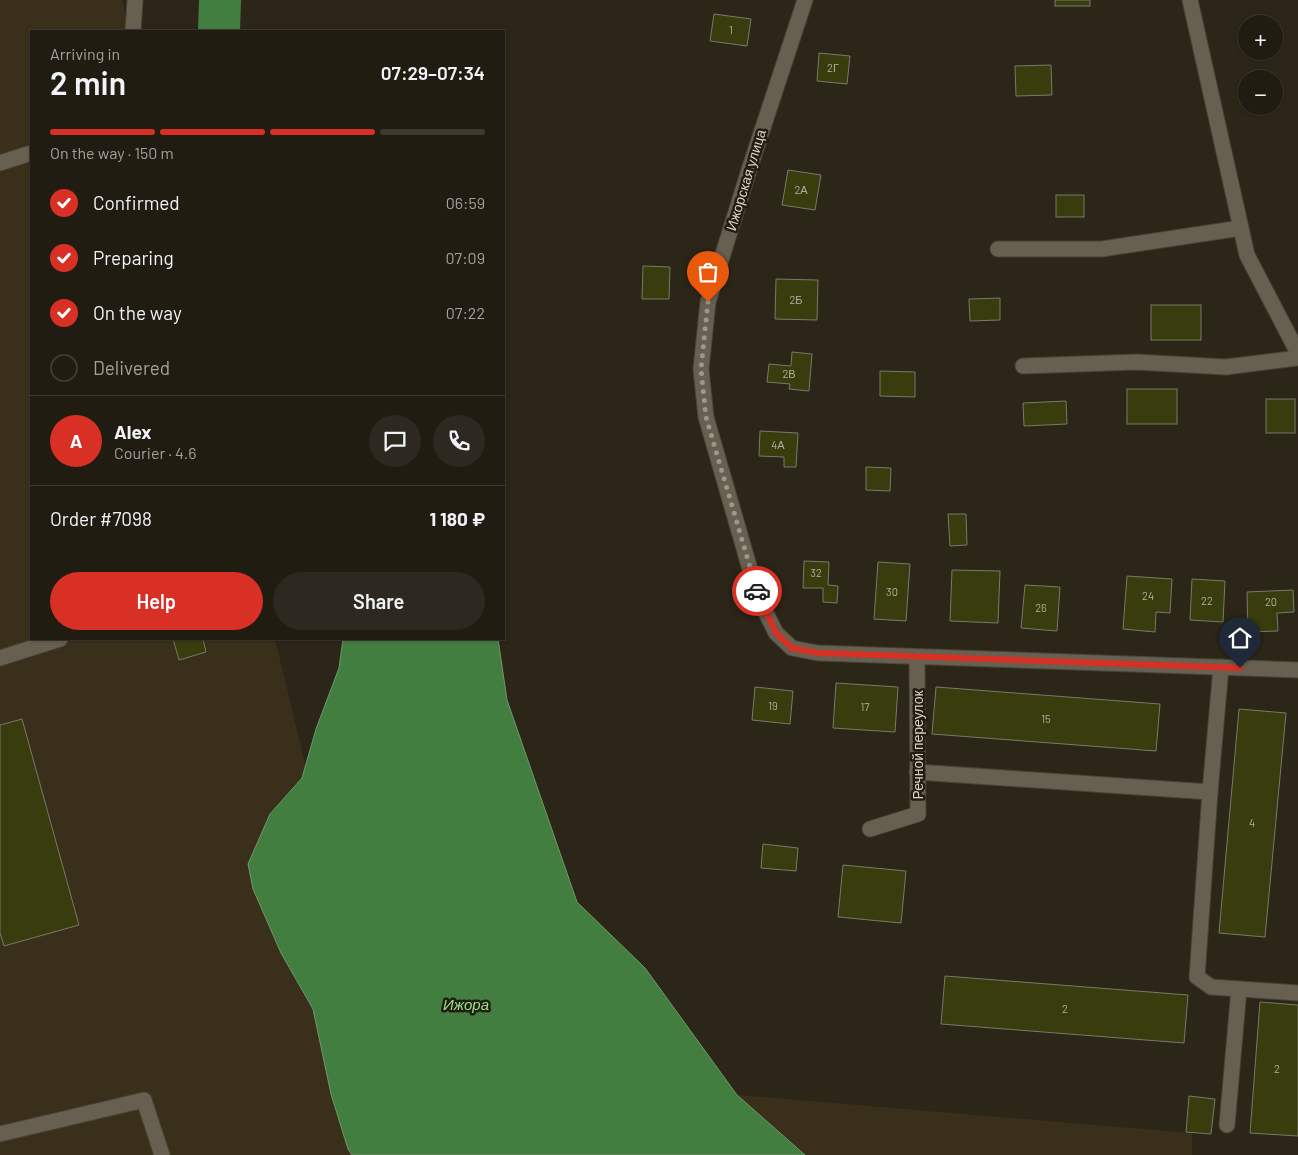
<!DOCTYPE html>
<html lang="en">
<head>
<meta charset="utf-8">
<style>
  :root { --surface:#211c12; --page:#2d2920; --text:#f1f3f6; --muted:#a2a19f; --line:#3e3a32; --accent:#d93025 }
  body { margin:0; font-family:Barlow,sans-serif; background:var(--page); color:var(--text); height:100vh; display:flex; flex-direction:column; font-size:19px; white-space:nowrap }
  * { box-sizing:border-box; margin:0 }
  p { font-size:16px; color:var(--muted) }
  .icon { flex:none; width:28px; height:28px; fill:none; stroke:currentColor; stroke-width:2; stroke-linecap:round; stroke-linejoin:round }
  .map { position:relative; flex:1; overflow:hidden }
  .side { position:absolute; left:30px; top:30px; width:475px; height:610px; display:flex; flex-direction:column; background:var(--surface); border-radius:0px; box-shadow:0 1px 4px #0004,0 0 0 1px var(--line) }
  .side>* { flex:none }
  .controls { position:absolute; left:1238px; top:15px; display:grid; gap:10px }
  .controls a { display:grid; place-items:center; width:45px; height:45px; border-radius:50%; background:var(--surface); box-shadow:0 1px 4px #0004,0 0 0 1px var(--line); font-size:25px }
  .pin { position:absolute; display:grid; place-items:center; width:42px; height:42px; color:#fff; margin:-51px -21px; border-radius:50% 50% 50% 0; rotate:-45deg; box-shadow:0 0 5px #0007 }
  .pin .icon { rotate:45deg }
  .courier { position:absolute; display:grid; place-items:center; width:50px; height:50px; margin:-25px; border:4px solid #d93025; border-radius:50%; background:#fff; color:#222; box-shadow:0 1px 6px #0007 }
  .summary em { font-style:normal; font-weight:600 }
  .summary div { display:flex; flex-direction:column-reverse }
  .summary { display:flex; align-items:center; justify-content:space-between; height:85px; padding:0 20px }
  h1 { font-size:32px; font-weight:600; line-height:38px }
  .bar { display:grid; grid-template-columns:repeat(4,1fr); gap:8px 5px; align-content:center; height:60px; padding:0 20px }
  .bar i { height:6px; border-radius:4px; background:var(--line) }
  .bar .current { background:var(--accent) }
  .bar p { grid-column:span 4 }
  .line { display:flex; align-items:center; gap:12px; padding:0 20px; border-top:1px solid var(--line) }
  .line div { flex:1 }
  .round { display:grid; place-items:center; flex:none; width:52px; height:52px; border-radius:26px; background:var(--page) }
  ol { padding:0 20px; list-style:none }
  li { display:flex; align-items:center; gap:15px; height:55px }
  li p { margin-inline-start:auto }
  li .icon { padding:5px; border-radius:50%; background:var(--accent); color:#fff; stroke-width:4 }
  li:last-child { color:var(--muted) }
  li i { width:28px; height:28px; border:2px solid var(--line); border-radius:50% }
  .primary-button { display:flex; gap:10px; margin-top:auto; padding:10px 20px }
  .primary-button a { flex:1; height:58px; border-radius:30px; background:var(--accent); color:#fff; font-size:20px; font-weight:600; line-height:58px; text-align:center }
  .primary-button a+a { background:var(--page); color:var(--text) }
  .map>svg:first-child { display:block }
  .built { fill:#392f1b }
  .water { fill:#437e41; stroke:#70986b }
  .lines { fill:none; stroke-linecap:round; stroke-linejoin:round }
  .river { stroke:#437e41; stroke-width:42 }
  .building { fill:#393d0e; stroke:#777a69 }
  .minor-casing { stroke:#484238; stroke-width:17 }
  .minor { stroke:#675f50; stroke-width:15 }
  .done { stroke:#9c978d; stroke-width:5; stroke-dasharray:0 9 }
  .route { stroke:#d93025; stroke-width:6 }
  .labels { text-anchor:middle; stroke-width:5; stroke-linejoin:round; paint-order:stroke }
  .number-label { font-size:11px; fill:#b1ae9c }
  .street-label { font-size:14px; fill:#d9d4cc; stroke:#231c0f }
  .water-label { font-size:15px; font-style:italic; fill:#92e38e; stroke:#231c0f }
</style>
</head>
<body>
<div class="map">
<svg width="1298" height="1155" viewBox="0 0 1298 1155">
  <rect width="100%" height="100%" fill="#2c2618"/>
  <!-- built -->
  <g class="built">
    <polygon points="0,0 122,0 129,31 31,31 31,639 275,639 399,1155 0,1155"/>
    <polygon points="737,1095 1192,1133 1192,1155 805,1155"/>
  </g>
  <!-- water -->
  <polygon class="water" points="343,639 498,639 507,700 577,902 645,968 737,1095 805,1155 352,1155 348,1149 331,1094 313,1009 281,953 253,889 248,864 270,814 302,778 316,729 339,668"/>
  <g class="lines">
    <!-- river -->
    <polyline class="river" points="219,31 220,0"/>
  </g>
  <!-- building -->
  <g class="building">
    <rect x="1055" y="0" width="35" height="6"/>
    <polygon points="714,14 751,19 747,46 710,41"/>
    <polygon points="819,53 850,56 847,84 817,81"/>
    <polygon points="1051,65 1052,95 1016,96 1015,66"/>
    <polygon points="788,170 821,175 815,210 782,205"/>
    <rect x="1056" y="195" width="28" height="22"/>
    <polygon points="643,266 670,267 669,299 642,299"/>
    <polygon points="776,279 818,280 817,320 775,319"/>
    <polygon points="1000,298 1000,320 970,321 969,299"/>
    <rect x="1151" y="305" width="50" height="35"/>
    <polygon points="792,352 812,354 809,391 789,389 790,384 767,382 769,364 791,366"/>
    <polygon points="880,371 915,372 915,397 880,396"/>
    <rect x="1127" y="389" width="50" height="35"/>
    <rect x="1266" y="399" width="29" height="34"/>
    <polygon points="1066,401 1067,424 1024,426 1023,403"/>
    <polygon points="760,431 798,433 796,467 784,467 784,457 759,456"/>
    <polygon points="866,467 891,468 890,491 866,490"/>
    <polygon points="948,514 966,514 967,545 950,546"/>
    <polygon points="804,561 829,562 828,585 838,586 837,603 823,602 823,588 803,588"/>
    <polygon points="878,562 910,564 906,621 874,619"/>
    <polygon points="952,570 1000,571 998,623 950,621"/>
    <polygon points="1127,576 1172,579 1170,613 1156,612 1155,632 1123,629"/>
    <polygon points="1192,579 1225,581 1223,622 1190,620"/>
    <polygon points="1025,585 1060,587 1057,631 1021,628"/>
    <polygon points="1293,590 1294,612 1277,613 1278,631 1248,632 1247,592"/>
    <polygon points="173,639 203,639 206,652 179,660"/>
    <polygon points="836,683 898,687 895,732 833,728"/>
    <polygon points="755,687 793,691 790,724 752,720"/>
    <polygon points="936,687 1160,704 1156,751 932,734"/>
    <polygon points="1239,709 1286,713 1265,937 1219,933"/>
    <polygon points="22,719 79,925 4,946 0,933 0,725"/>
    <polygon points="763,844 798,848 796,871 761,868"/>
    <polygon points="843,865 906,871 901,923 838,917"/>
    <polygon points="945,976 1188,995 1184,1043 941,1024"/>
    <polygon points="1260,1002 1298,1005 1298,1136 1250,1133"/>
    <polygon points="1189,1096 1215,1099 1211,1134 1186,1132"/>
  </g>
  <g class="lines">
    <!-- minor casing -->
    <g class="minor-casing">
      <g id="minor">
        <polyline points="805,0 750,167 708,302 701,369 706,417 758,597 776,633 792,648 818,653 1298,670"/>
        <polyline points="1190,0 1247,255 1298,353"/>
        <polyline points="133,31 135,0"/>
        <polyline points="0,163 31,153"/>
        <polyline points="998,249 1102,249 1241,228"/>
        <polyline points="1023,366 1136,362 1226,367 1298,358"/>
        <polyline points="0,658 60,639"/>
        <polyline points="917,772 1210,792 1197,977 1211,987 1298,993"/>
        <polyline points="1210,792 1221,667"/>
        <polyline points="870,829 918,814 917,657"/>
        <polyline points="1227,1125 1239,989"/>
        <polyline points="0,1134 144,1100 162,1155"/>
      </g>
    </g>
    <!-- minor -->
    <use href="#minor" class="minor"/>
  </g>
  <g class="lines">
    <!-- done -->
    <polyline class="done" points="708,302 701,369 706,417 757,591"/>
    <!-- route -->
    <polyline class="route" points="757,591 776,633 792,648 818,653 1240,668"/>
  </g>
  <g class="labels">
    <!-- number labels -->
    <g class="number-label">
      <text x="731" y="34">1</text>
      <text x="833" y="72">2Г</text>
      <text x="801" y="194">2А</text>
      <text x="796" y="304">2Б</text>
      <text x="789" y="378">2В</text>
      <text x="778" y="449">4А</text>
      <text x="816" y="577">32</text>
      <text x="892" y="596">30</text>
      <text x="1148" y="600">24</text>
      <text x="1207" y="605">22</text>
      <text x="1271" y="606">20</text>
      <text x="1041" y="612">26</text>
      <text x="773" y="710">19</text>
      <text x="865" y="711">17</text>
      <text x="1046" y="723">15</text>
      <text x="1252" y="827">4</text>
      <text x="1065" y="1013">2</text>
      <text x="1277" y="1073">2</text>
    </g>
    <!-- street labels -->
    <g class="street-label">
      <text transform="translate(746 180) rotate(-73)" y="5">Ижорская улица</text>
      <text transform="translate(918 745) rotate(-90)" y="5">Речной переулок</text>
    </g>
    <!-- water labels -->
    <g class="water-label">
      <text x="466" y="1010">Ижора</text>
    </g>
  </g>
</svg>
<div class="controls">
<a>+</a>
<a>−</a>
</div>
<div class="pin" style="left:708px;top:302px;background:#ea580c"><svg class="icon" aria-label="bag" viewBox="0 0 24 24"><path d="M5 8h14l-1 12H6zM9 8a3 3 0 0 1 6 0"/></svg></div>
<div class="pin" style="left:1240px;top:668px;background:#1f2937"><svg class="icon" aria-label="home" viewBox="0 0 24 24"><path d="M3 11l9-7 9 7M6 9v11h12V9"/></svg></div>
<div class="courier" style="left:757px;top:591px"><svg class="icon" aria-label="car" viewBox="0 0 24 24"><path d="M5 17H2v-5l4-1 3-4h7l3 4 3 1v5h-3M9 17h6M6 11h13"/><circle cx="7" cy="17" r="2"/><circle cx="17" cy="17" r="2"/></svg></div>
<section class="side">
<div class="summary"><div><h1>2 min</h1><p>Arriving in</p></div><em>07:29–07:34</em></div>
<div class="bar"><i class="current"></i><i class="current"></i><i class="current"></i><i></i><p>On the way · 150 m</p></div>
<ol>
<li><svg class="icon" aria-label="check" viewBox="0 0 24 24"><path d="M5 12l5 5 9-10"/></svg>Confirmed<p>06:59</p></li>
<li><svg class="icon" aria-label="check" viewBox="0 0 24 24"><path d="M5 12l5 5 9-10"/></svg>Preparing<p>07:09</p></li>
<li><svg class="icon" aria-label="check" viewBox="0 0 24 24"><path d="M5 12l5 5 9-10"/></svg>On the way<p>07:22</p></li>
<li><i></i>Delivered</li>
</ol>
<div class="line" style="height:90px"><b class="round" style="background:var(--accent);color:#fff">A</b><div><b>Alex</b><p>Courier · 4.6</p></div><a class="round"><svg class="icon" aria-label="chat" viewBox="0 0 24 24"><path d="M4 5h16v11H9l-5 4z"/></svg></a><a class="round"><svg class="icon" aria-label="phone" viewBox="0 0 24 24"><path d="M5 4h4l2 5-3 2q2 4 5 5l2-3 5 2v4C11 20 4 13 5 4z"/></svg></a></div>
<div class="line" style="height:65px"><div>Order #7098</div><b>1 180 ₽</b></div>
<div class="primary-button"><a>Help</a><a>Share</a></div>
</section>
</div>
</body>
</html>
